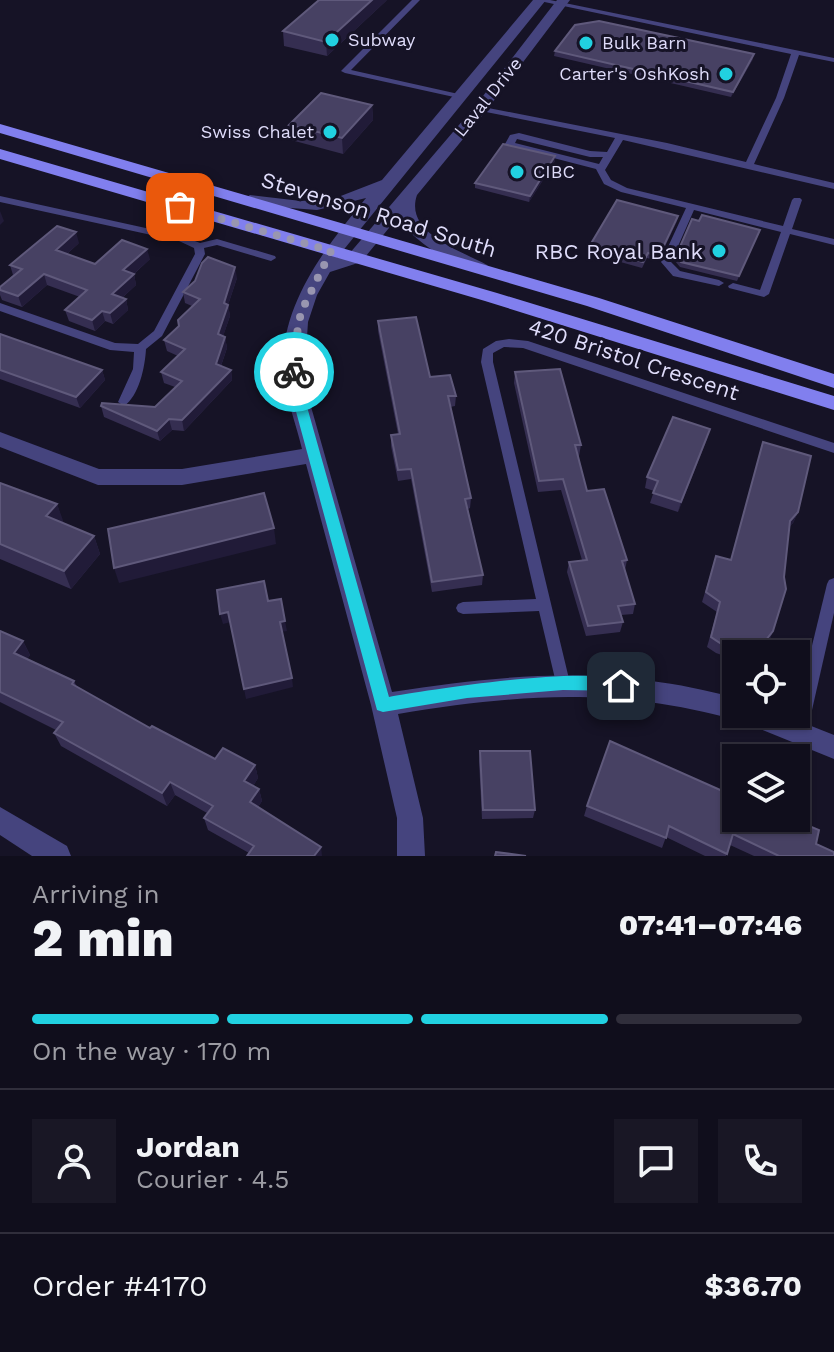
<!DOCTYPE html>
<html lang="en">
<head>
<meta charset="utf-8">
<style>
  :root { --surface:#100e1c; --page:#191725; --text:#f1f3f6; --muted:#9c9ca3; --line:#302e3b; --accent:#21d1e1 }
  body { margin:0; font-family:"Work Sans",sans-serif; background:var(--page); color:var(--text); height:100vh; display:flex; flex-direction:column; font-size:30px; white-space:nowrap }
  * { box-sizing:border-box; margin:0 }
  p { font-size:26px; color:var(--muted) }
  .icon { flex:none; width:44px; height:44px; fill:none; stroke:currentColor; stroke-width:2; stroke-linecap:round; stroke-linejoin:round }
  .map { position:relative; height:856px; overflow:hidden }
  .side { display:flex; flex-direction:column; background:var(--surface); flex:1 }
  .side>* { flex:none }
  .controls { position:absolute; left:722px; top:640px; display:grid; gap:16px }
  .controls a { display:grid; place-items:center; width:88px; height:88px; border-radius:0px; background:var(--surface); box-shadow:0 2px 6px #0004,0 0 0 2px var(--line); font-size:40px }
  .pin { position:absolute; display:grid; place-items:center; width:68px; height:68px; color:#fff; margin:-34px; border-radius:16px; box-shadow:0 4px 12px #0006 }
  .courier { position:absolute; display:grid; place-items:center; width:80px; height:80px; margin:-40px; border:6px solid #21d1e1; border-radius:50%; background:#fff; color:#222; box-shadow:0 2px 10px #0007 }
  .headline em { font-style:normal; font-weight:800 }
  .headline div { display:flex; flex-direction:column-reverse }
  .headline { display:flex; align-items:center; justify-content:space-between; height:136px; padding:0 32px }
  h1 { font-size:52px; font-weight:800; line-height:60px }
  .bar { display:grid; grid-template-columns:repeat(4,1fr); gap:12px 8px; align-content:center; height:96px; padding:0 32px }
  .bar i { height:10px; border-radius:6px; background:var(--line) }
  .bar .current { background:var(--accent) }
  .bar p { grid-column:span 4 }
  .line { display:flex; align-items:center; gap:20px; padding:0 32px; border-top:2px solid var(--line) }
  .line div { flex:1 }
  .round { display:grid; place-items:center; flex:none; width:84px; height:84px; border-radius:0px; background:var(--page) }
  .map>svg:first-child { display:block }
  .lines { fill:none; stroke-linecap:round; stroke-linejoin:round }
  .lane { fill:#45447e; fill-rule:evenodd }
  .street { fill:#45447e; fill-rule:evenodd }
  .secondary { fill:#817fee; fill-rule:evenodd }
  .wall { fill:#352e51 }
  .shaded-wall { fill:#211b38 }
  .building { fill:#474163; stroke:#5f597b; stroke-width:2 }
  .route { fill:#21d1e1 }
  .done { stroke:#9996b0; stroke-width:8; stroke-dasharray:0 14.4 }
  .poi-dot { fill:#21d1e1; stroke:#161326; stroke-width:3 }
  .labels { text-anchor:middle; stroke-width:6; stroke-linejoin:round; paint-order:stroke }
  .far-poi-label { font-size:18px; fill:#dfdcfa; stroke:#161326; text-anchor:start }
  .far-street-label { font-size:18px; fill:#dfdcfa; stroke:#161326 }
  .street-label { font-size:22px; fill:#dfdcfa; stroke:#161326 }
  .poi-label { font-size:22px; fill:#dfdcfa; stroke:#161326; text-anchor:end }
</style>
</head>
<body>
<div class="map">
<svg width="834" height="856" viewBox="0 0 834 856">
  <rect width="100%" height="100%" fill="#161326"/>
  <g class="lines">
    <!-- lane -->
    <g class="lane">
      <polygon points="412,0 420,0 351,70 463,95 463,99 345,73 341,71"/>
      <path d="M535 0H550L834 58V62L799 55 784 98 754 164 834 183V189L623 140 605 170 611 180 627 188 783 226 792 200 794 198H800L802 200 792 229 834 239V245L790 234 769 294 764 297 729 288 728 286 733 283 760 290 781 232 694 210 671 262 680 271 719 280 724 283 719 286 673 276 661 262 686 208 621 192 604 184 596 169 507 146 505 144 510 135 519 133 590 151 607 152 615 138 481 111 478 110V106L667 143 746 162 776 98 791 54ZM517 139 590 157H603L599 164 515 143Z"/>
      <path d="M0 196 182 236 200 243 217 239 275 256 276 258 271 261 217 245 204 248 205 254 162 336 146 349C145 367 139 396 124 406L118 402 133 369 134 352 110 350 0 311V303L115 343 138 344 154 331 195 254 194 248 179 241 0 202Z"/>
      <polygon points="509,339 528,341 834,443 834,453 523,348 504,347 493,353 493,362 570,683 568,688 563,690 558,688 556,683 539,611 463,614 458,612 456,608 458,604 463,602 536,599 481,362 483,349 496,341"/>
      <polygon points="834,578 834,613 807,732 804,737 799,739 794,737 791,732 827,584 829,580"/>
    </g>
    <!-- street -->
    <g class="street">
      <path d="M533 0H546L337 258 349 254 476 105 557 0H570L486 111 417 195C404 233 460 250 487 265L490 269 487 273C467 278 406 236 398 217L361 262 330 272 317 295 308 322 304 382 392 692C515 673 614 665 736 698V714H781L834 735V759L743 722 741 718 736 720C616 687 519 694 398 714L423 818 425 856H397V818L371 705 306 464 182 485H98L0 447V432L99 469H182L302 449C297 428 289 406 285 384 273 313 324 249 366 198L317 210 250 205 242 200 250 195 301 201 333 199 382 180Z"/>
      <polygon points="0,807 67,846 71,856 32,856 0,835"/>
    </g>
    <!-- secondary -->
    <g class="secondary">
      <polygon points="0,124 599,298 834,374 834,388 587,306 0,133"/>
      <polygon points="0,149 497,293 834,396 834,410 485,301 0,159"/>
    </g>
  </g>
  <!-- wall -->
  <g class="wall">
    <polygon points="387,0 327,56 284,46 283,31"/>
    <polygon points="555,51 753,59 731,97 554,56"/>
    <polygon points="372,105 373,120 343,154 291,140 289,125"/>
    <polygon points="555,156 555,161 529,202 475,188 475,183"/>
    <polygon points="678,216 677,221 658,261 647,258 642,268 588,253 589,247"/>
    <polygon points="758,235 737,281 680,267 675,261 676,256"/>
    <polygon points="79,243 67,254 95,264 150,259 134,274 136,285 122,298 126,299 128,310 113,324 105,321 95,331 69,321 65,310 80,297 47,285 22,307 2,300 0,295 0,287 13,275 10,265"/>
    <polygon points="237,278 228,305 230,316 223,336 225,337 227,348 221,366 231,370 232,380 184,431 172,430 160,441 104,417 101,406 155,407 175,387 164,383 161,372 178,356 167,351 164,340 179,326 192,306 185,303 183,292"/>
    <polygon points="378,321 430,377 456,396 455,406 450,407 471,498 470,508 468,509 483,575 482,585 432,592 411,479 398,481 391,446 391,435 398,434 378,331"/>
    <polygon points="0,334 102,370 105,380 80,408 0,379"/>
    <polygon points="515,372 581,445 579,456 578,456 587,491 627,560 625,570 635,604 633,614 621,615 623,622 620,632 586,636 567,572 569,562 582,560 561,490 538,492 514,383"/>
    <polygon points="707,439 678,512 650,503 654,491 645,488 647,477"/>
    <polygon points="763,442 798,512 793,523 789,527 773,631 769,641 758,654 736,654 736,660 716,653 707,647 717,612 702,602 713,566 731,560"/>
    <polygon points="0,483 57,504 63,523 94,536 100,554 71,589 0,559"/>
    <polygon points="0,631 23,641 30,655 27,659 74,681 77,687 150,728 215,759 255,765 258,778 253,786 259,789 262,801 258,807 321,847 249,853 208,830 204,818 207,813 175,795 167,806 61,746 54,733 56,730 0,702"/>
    <polygon points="480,751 535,810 533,818 482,819 479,761"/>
    <polygon points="587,806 816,844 834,856 754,856 730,845 726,856 705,856 666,837 662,848 584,816"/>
  </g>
  <!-- shaded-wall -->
  <g class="shaded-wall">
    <polygon points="372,0 387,0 327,56 326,42"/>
    <polygon points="754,54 753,59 731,97 733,92"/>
    <polygon points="372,105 373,120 343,154 342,138"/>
    <polygon points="555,156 555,161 529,202 530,196"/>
    <polygon points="0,211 4,221 0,225"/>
    <polygon points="678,216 677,221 658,261 659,256"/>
    <polygon points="76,232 79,243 59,261 56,250"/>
    <polygon points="147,249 150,259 126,281 123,270"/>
    <polygon points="235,267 237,278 227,308 228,305 230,316 220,345 218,334 224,303"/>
    <polygon points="44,274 47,285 22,307 18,296"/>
    <polygon points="134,274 136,285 114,305 112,294"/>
    <polygon points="126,299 128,310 113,324 110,313"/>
    <polygon points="102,311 105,321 95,331 92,320"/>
    <polygon points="225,337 227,348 218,374 216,364"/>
    <polygon points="102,370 105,380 80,408 76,397"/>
    <polygon points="231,370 232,380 184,431 182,420"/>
    <polygon points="169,419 172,430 160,441 157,431"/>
    <polygon points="710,429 707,439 678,512 681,502"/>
    <polygon points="57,504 64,523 53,534 46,516"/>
    <polygon points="798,512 793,523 786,531 790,521"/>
    <polygon points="274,528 276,544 119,583 114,568"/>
    <polygon points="94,536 100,554 71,589 64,571"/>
    <polygon points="228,612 231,622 223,624 220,614"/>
    <polygon points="285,621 287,631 281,632 280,622"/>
    <polygon points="773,631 769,641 758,654 755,654"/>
    <polygon points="23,641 30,655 21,667 14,653"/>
    <polygon points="292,678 293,687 246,699 244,689"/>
    <polygon points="255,765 258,778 248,794 244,781"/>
    <polygon points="170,782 175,795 167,806 162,793"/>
    <polygon points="259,789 262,801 253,814 250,802"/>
    <polygon points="321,847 322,856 314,856"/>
  </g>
  <!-- building -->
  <g class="building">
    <polygon points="319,0 372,0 326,42 283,31"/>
    <polygon points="599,21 754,54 733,92 555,51 575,25"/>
    <polygon points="321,93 372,105 342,138 289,125"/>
    <polygon points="503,144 555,156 530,196 475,183"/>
    <polygon points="617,200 678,216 659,256 648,253 643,262 589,247"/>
    <polygon points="702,215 760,230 739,276 681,262 676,256 692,219 699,221"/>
    <polygon points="57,226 76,232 56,250 95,264 122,240 147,249 123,270 134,274 112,294 126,299 110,313 102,311 92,320 65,310 87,290 44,274 18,296 0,290 0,287 22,269 10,265"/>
    <polygon points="208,257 235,267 224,303 228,305 218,334 225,337 216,364 231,370 182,420 169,419 157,431 101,406 102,403 155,407 182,381 161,372 185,349 164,340 179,326 178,320 200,299 183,292 195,281 202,263"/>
    <polygon points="416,317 430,377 450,375 456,396 448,396 471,498 465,499 483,575 432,582 411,469 398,470 391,435 400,434 378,321"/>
    <polygon points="0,334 102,370 76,397 0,370"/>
    <polygon points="560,369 581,445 575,445 587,491 604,489 627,560 622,561 635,604 618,606 623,622 588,626 569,562 587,560 563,479 539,481 515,372"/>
    <polygon points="673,417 710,429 681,502 653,493 658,481 647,477"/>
    <polygon points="763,442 811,456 798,512 790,521 784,577 786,589 773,631 755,654 751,654 720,643 711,637 720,602 706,592 716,556 731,560"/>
    <polygon points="0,483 57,504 46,516 94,536 64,571 0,544"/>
    <polygon points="264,493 274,528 114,568 108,529"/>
    <polygon points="264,581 268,601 281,599 285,621 280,622 292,678 244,689 228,612 220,614 217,590"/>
    <polygon points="0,631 23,641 14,653 74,681 72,684 150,728 152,726 215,759 223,748 255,765 244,781 259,789 250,802 321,847 314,856 247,856 254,846 204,818 213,806 170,782 162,793 54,733 63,722 0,692"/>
    <polygon points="610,741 736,797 736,818 790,818 819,830 816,844 834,852 834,856 779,856 733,834 727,854 669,826 666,838 587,806"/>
    <polygon points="480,751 530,751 535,810 483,810"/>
    <polygon points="496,852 526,856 495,856"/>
  </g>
  <!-- route -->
  <path class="route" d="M294 368 300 372V382L389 697C422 691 614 660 629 686L626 691 563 690 467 698 383 712 377 710 288 382V372Z"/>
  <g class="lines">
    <!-- done -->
    <polyline class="done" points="180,207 331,251 301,312 294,350 294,372"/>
  </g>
  <!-- markers -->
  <g class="poi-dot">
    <circle cx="332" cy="40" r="8"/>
    <circle cx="586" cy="43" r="8"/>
    <circle cx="726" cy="74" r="8"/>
    <circle cx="330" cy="132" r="8"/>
    <circle cx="517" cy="172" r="8"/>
    <circle cx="719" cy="251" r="8"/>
  </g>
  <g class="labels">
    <!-- far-poi labels -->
    <g class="far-poi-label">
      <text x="348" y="46">Subway</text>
      <text x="602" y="49">Bulk Barn</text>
      <text x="710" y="80" text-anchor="end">Carter's OshKosh</text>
      <text x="314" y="138" text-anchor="end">Swiss Chalet</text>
      <text x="533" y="178">CIBC</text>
    </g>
    <!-- far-street labels -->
    <g class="far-street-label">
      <text transform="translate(488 97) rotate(-51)" y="6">Laval Drive</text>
    </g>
    <!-- street labels -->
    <g class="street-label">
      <text transform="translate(379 214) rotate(17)" y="8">Stevenson Road South</text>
      <text transform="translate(634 359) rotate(18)" y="8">420 Bristol Crescent</text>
    </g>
    <!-- poi labels -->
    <g class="poi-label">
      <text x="703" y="259">RBC Royal Bank</text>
    </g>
  </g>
</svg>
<div class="controls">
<a><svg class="icon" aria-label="locate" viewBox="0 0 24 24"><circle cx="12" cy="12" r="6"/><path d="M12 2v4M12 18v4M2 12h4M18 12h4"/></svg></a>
<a><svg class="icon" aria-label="layers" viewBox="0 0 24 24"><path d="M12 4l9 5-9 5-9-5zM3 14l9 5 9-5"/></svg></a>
</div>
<div class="pin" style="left:180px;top:207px;background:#ea580c"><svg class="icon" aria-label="bag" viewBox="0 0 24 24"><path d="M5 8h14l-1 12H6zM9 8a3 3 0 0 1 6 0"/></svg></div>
<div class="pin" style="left:621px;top:686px;background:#1f2937"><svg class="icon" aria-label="home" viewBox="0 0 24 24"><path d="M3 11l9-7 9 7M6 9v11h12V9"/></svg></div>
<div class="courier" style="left:294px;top:372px"><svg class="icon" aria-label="bike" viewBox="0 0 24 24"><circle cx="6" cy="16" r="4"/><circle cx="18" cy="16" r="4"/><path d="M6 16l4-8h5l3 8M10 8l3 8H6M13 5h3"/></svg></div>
</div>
<section class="side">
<div class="headline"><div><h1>2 min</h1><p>Arriving in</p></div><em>07:41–07:46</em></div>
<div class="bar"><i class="current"></i><i class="current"></i><i class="current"></i><i></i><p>On the way · 170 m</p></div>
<div class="line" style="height:144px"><a class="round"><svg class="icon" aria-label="person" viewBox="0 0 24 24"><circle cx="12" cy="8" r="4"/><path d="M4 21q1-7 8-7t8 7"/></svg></a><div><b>Jordan</b><p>Courier · 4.5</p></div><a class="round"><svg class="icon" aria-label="chat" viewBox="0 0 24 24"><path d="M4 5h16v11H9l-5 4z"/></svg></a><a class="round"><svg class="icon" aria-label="phone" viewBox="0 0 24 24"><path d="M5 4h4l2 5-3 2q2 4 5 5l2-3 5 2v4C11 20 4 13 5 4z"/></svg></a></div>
<div class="line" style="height:104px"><div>Order #4170</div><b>$36.70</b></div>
</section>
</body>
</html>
